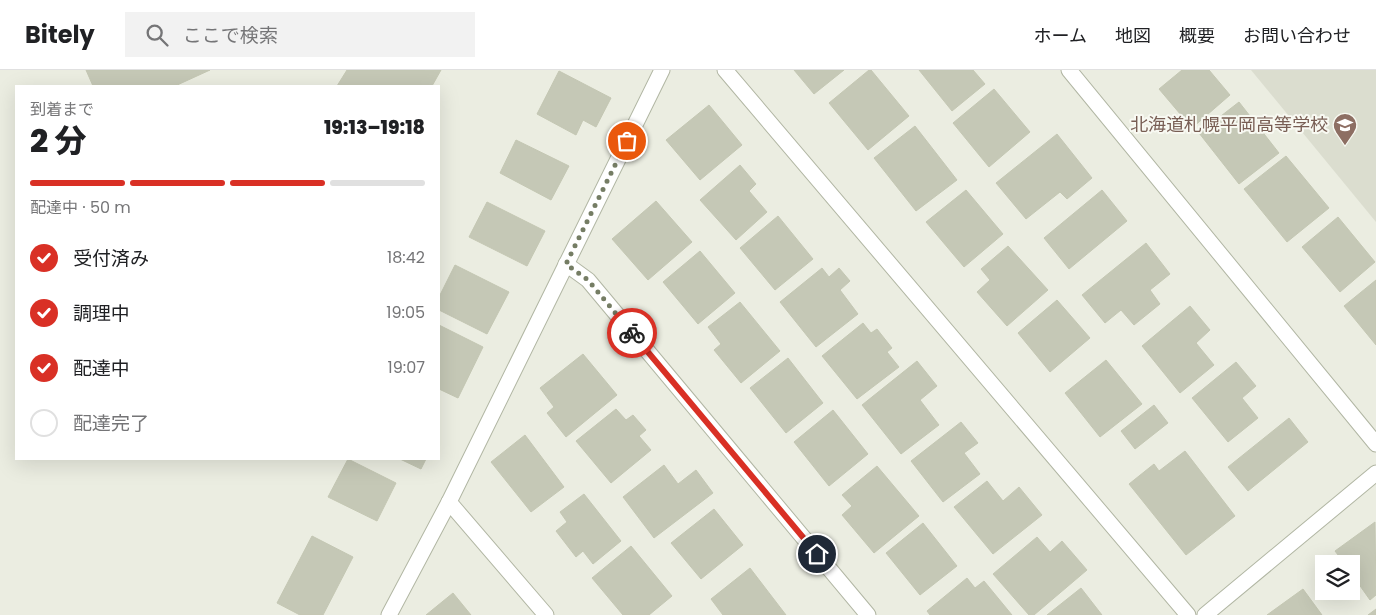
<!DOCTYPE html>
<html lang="ja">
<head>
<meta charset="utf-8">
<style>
  :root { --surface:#fff; --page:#f2f2f2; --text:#202124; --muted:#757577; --line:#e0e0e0; --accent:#d93025 }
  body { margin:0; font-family:Poppins,"Noto Sans JP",sans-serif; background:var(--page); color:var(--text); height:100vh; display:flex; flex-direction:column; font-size:19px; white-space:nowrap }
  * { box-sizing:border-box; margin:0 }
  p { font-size:16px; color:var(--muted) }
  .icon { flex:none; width:28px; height:28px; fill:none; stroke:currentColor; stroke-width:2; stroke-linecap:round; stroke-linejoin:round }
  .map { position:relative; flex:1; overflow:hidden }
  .details { position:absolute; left:15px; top:15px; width:425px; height:375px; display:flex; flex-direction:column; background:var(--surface); border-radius:0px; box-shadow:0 5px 20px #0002 }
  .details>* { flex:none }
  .tools { position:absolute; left:1315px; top:485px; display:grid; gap:10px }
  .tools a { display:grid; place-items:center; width:45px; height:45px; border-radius:0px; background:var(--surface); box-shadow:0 5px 20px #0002; font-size:25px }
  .pin { position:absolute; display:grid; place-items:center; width:42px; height:42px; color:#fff; margin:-21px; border:2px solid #fff; border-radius:50%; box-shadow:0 1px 5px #0007 }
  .courier { position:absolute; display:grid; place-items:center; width:50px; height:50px; margin:-25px; border:4px solid #d93025; border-radius:50%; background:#fff; color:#222; box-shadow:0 1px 6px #0007 }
  .overview em { font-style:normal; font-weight:800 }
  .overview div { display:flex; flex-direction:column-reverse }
  .overview { display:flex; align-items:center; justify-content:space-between; height:85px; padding:0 15px }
  h1 { font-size:32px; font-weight:800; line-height:38px }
  .bar { display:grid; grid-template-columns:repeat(4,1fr); gap:8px 5px; align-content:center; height:60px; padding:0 15px }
  .bar i { height:6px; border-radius:4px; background:var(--line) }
  .bar .active { background:var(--accent) }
  .bar p { grid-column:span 4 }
  ol { padding:0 15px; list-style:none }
  li { display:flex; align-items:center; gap:15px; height:55px }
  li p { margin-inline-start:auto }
  li .icon { padding:5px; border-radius:50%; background:var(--accent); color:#fff; stroke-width:4 }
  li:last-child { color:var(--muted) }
  li i { width:28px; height:28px; border:2px solid var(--line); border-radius:50% }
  header { display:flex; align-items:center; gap:30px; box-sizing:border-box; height:70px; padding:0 25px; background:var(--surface); border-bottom:1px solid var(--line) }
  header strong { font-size:24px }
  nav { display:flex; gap:28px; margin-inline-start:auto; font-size:18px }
  .search { width:350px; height:45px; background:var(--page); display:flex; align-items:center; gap:12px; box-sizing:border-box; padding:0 18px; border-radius:0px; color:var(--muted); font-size:19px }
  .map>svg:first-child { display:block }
  .built { fill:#dbddcf }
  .building { fill:#c5c8b6; stroke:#c4c7b3 }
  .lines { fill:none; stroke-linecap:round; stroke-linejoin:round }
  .street-casing { stroke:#b1b6a3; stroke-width:17 }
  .street { stroke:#fff; stroke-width:15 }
  .done { stroke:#757d64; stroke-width:5; stroke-dasharray:0 9 }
  .route { stroke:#d93025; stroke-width:6 }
  .labels { text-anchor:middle; stroke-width:4; stroke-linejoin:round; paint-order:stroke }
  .education-label { font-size:18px; fill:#785e54; stroke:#f8f9f2; text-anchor:end }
</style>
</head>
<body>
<header>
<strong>Bitely</strong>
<div class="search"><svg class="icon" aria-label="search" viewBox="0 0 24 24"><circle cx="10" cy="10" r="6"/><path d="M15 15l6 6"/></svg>ここで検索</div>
<nav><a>ホーム</a><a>地図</a><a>概要</a><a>お問い合わせ</a></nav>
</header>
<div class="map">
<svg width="1376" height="545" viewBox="0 0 1376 545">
  <rect width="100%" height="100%" fill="#ebede1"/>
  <!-- built -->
  <polygon class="built" points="1251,0 1376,0 1376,152"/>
  <!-- building -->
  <g class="building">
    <polygon points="86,0 210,0 175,16 93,16"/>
    <polygon points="347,0 441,0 432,16 337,16"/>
    <polygon points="794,0 844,0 814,24"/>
    <polygon points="869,0 871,0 909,46 868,80 829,33"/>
    <polygon points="919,0 973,0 985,14 952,41"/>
    <polygon points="1182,0 1209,0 1230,25 1192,58 1159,19"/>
    <polygon points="559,1 611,28 596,57 583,50 576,65 537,44"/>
    <polygon points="994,19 1030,62 989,97 953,53"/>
    <polygon points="1239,32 1279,83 1239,114 1199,63"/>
    <polygon points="709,35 742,75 700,110 666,70"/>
    <polygon points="915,56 957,110 916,141 874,88"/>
    <polygon points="1057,64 1092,108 1067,129 1060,122 1026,149 996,113"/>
    <polygon points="516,70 569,96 551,130 500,103"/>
    <polygon points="1286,86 1329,138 1287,172 1244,119"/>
    <polygon points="740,95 756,114 749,121 767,142 736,170 700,130"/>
    <polygon points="966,120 1003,164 964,197 926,152"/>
    <polygon points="1102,120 1127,151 1069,199 1044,168"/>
    <polygon points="656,131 692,172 648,210 612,169"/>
    <polygon points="487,132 545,161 527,196 469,167"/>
    <polygon points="778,146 813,189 775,220 740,178"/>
    <polygon points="1338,147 1375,192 1340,222 1302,177"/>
    <polygon points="1146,173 1170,204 1150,220 1160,234 1134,255 1121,240 1105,253 1082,225"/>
    <polygon points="1008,176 1048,220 1007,256 977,222 990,210 981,199"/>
    <polygon points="700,181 735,223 698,254 663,212"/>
    <polygon points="455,195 509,222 487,264 439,240 439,227"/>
    <polygon points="822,198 829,207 839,198 850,211 840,220 858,244 816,277 780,232"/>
    <polygon points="1376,210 1376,275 1344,236"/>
    <polygon points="1057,230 1090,268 1050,302 1018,263"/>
    <polygon points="740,232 780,281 741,313 714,280 721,274 708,257"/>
    <polygon points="1190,236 1210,260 1196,273 1214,295 1180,323 1142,276"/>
    <polygon points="863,253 871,263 877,259 892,278 887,282 899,297 857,329 822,286"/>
    <polygon points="439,255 483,277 458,328 439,319"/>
    <polygon points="583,284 617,325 566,367 547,343 554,337 540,318"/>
    <polygon points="788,288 823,333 786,363 750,318"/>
    <polygon points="1106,290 1142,334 1100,367 1065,323"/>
    <polygon points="917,291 937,316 920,330 939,355 901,384 862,335"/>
    <polygon points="1236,292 1256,316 1242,328 1258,348 1228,372 1192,328"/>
    <polygon points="1154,335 1168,353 1135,379 1121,361"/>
    <polygon points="616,339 626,350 633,345 646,360 639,366 651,380 611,413 576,371"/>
    <polygon points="833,340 868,384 829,416 794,372"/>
    <polygon points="1289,348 1308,372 1248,421 1228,397"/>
    <polygon points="961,352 978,373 964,383 980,404 943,432 911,391"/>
    <polygon points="525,365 564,417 531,442 491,392"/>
    <polygon points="1185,381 1235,446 1186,485 1129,414 1154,394 1159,401"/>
    <polygon points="348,389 396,413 377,451 328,427"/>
    <polygon points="400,389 426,389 421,399"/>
    <polygon points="664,395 678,414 696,400 713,423 654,468 623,427"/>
    <polygon points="877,396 919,446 874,483 842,445 852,436 842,425"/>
    <polygon points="987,411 1003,431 1019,417 1042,445 993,484 954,437"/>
    <polygon points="584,424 621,471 593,494 583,481 576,487 556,461 567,452 560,442"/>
    <polygon points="714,439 743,475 701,509 671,473"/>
    <polygon points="1375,452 1376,525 1370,530 1351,503 1351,494 1345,494 1335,481"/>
    <polygon points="923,453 957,496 920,525 886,483"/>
    <polygon points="312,466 353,487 323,545 300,545 277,533"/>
    <polygon points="1037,467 1050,482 1062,471 1087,500 1034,545 1029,545 993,504"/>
    <polygon points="631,476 672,526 649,545 623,545 592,508"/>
    <polygon points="750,498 786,545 723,545 711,529"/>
    <polygon points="967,508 975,518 984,511 1012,545 930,545 927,541"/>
    <polygon points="1081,518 1102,545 1047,545"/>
    <polygon points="1303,519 1322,545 1267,545"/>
    <polygon points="453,523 471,545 426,545"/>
    <polygon points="1376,539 1376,545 1368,545"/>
  </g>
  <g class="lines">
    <!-- street casing -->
    <g class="street-casing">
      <g id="street">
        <polyline points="725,0 1188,545"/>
        <polyline points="1069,0 1376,374"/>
        <polyline points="566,194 588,210 868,545"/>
        <polyline points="449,432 546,545"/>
        <polyline points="389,545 449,432 662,0"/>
        <polyline points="1205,545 1376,403"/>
      </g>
    </g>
    <!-- street -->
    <use href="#street" class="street"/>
  </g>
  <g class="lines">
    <!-- done -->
    <polyline class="done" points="627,71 566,194 588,210 632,263"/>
    <!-- route -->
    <polyline class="route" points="632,263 817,484"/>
  </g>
  <!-- icons -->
  <defs>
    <g id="school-pin" transform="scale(1.25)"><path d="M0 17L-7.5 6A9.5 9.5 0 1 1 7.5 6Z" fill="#8d6e63" stroke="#f8f9f2"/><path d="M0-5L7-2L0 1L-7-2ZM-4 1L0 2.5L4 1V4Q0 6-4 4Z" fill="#fff"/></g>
  </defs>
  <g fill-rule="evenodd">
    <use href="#school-pin" x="1345" y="55"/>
  </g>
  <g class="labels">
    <!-- education labels -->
    <g class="education-label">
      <text x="1328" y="61">北海道札幌平岡高等学校</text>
    </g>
  </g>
</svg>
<div class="tools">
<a><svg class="icon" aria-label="layers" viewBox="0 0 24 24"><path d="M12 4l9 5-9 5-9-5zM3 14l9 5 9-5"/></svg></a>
</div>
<div class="pin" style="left:627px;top:71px;background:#ea580c"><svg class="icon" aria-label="bag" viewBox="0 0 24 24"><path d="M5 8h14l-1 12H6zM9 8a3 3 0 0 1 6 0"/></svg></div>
<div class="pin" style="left:817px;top:484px;background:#1f2937"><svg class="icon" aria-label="home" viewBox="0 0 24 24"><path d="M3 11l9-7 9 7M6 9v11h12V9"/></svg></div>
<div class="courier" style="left:632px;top:263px"><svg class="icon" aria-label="bike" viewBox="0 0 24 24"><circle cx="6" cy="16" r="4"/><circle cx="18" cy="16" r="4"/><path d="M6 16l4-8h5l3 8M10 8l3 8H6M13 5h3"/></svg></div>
<section class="details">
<div class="overview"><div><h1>2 分</h1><p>到着まで</p></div><em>19:13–19:18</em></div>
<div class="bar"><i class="active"></i><i class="active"></i><i class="active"></i><i></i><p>配達中 · 50 m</p></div>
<ol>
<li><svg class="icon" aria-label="check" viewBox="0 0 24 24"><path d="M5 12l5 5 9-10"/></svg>受付済み<p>18:42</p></li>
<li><svg class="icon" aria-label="check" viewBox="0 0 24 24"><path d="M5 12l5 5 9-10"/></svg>調理中<p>19:05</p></li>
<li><svg class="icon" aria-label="check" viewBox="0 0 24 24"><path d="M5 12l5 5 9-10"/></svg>配達中<p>19:07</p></li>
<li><i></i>配達完了</li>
</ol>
</section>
</div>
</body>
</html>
